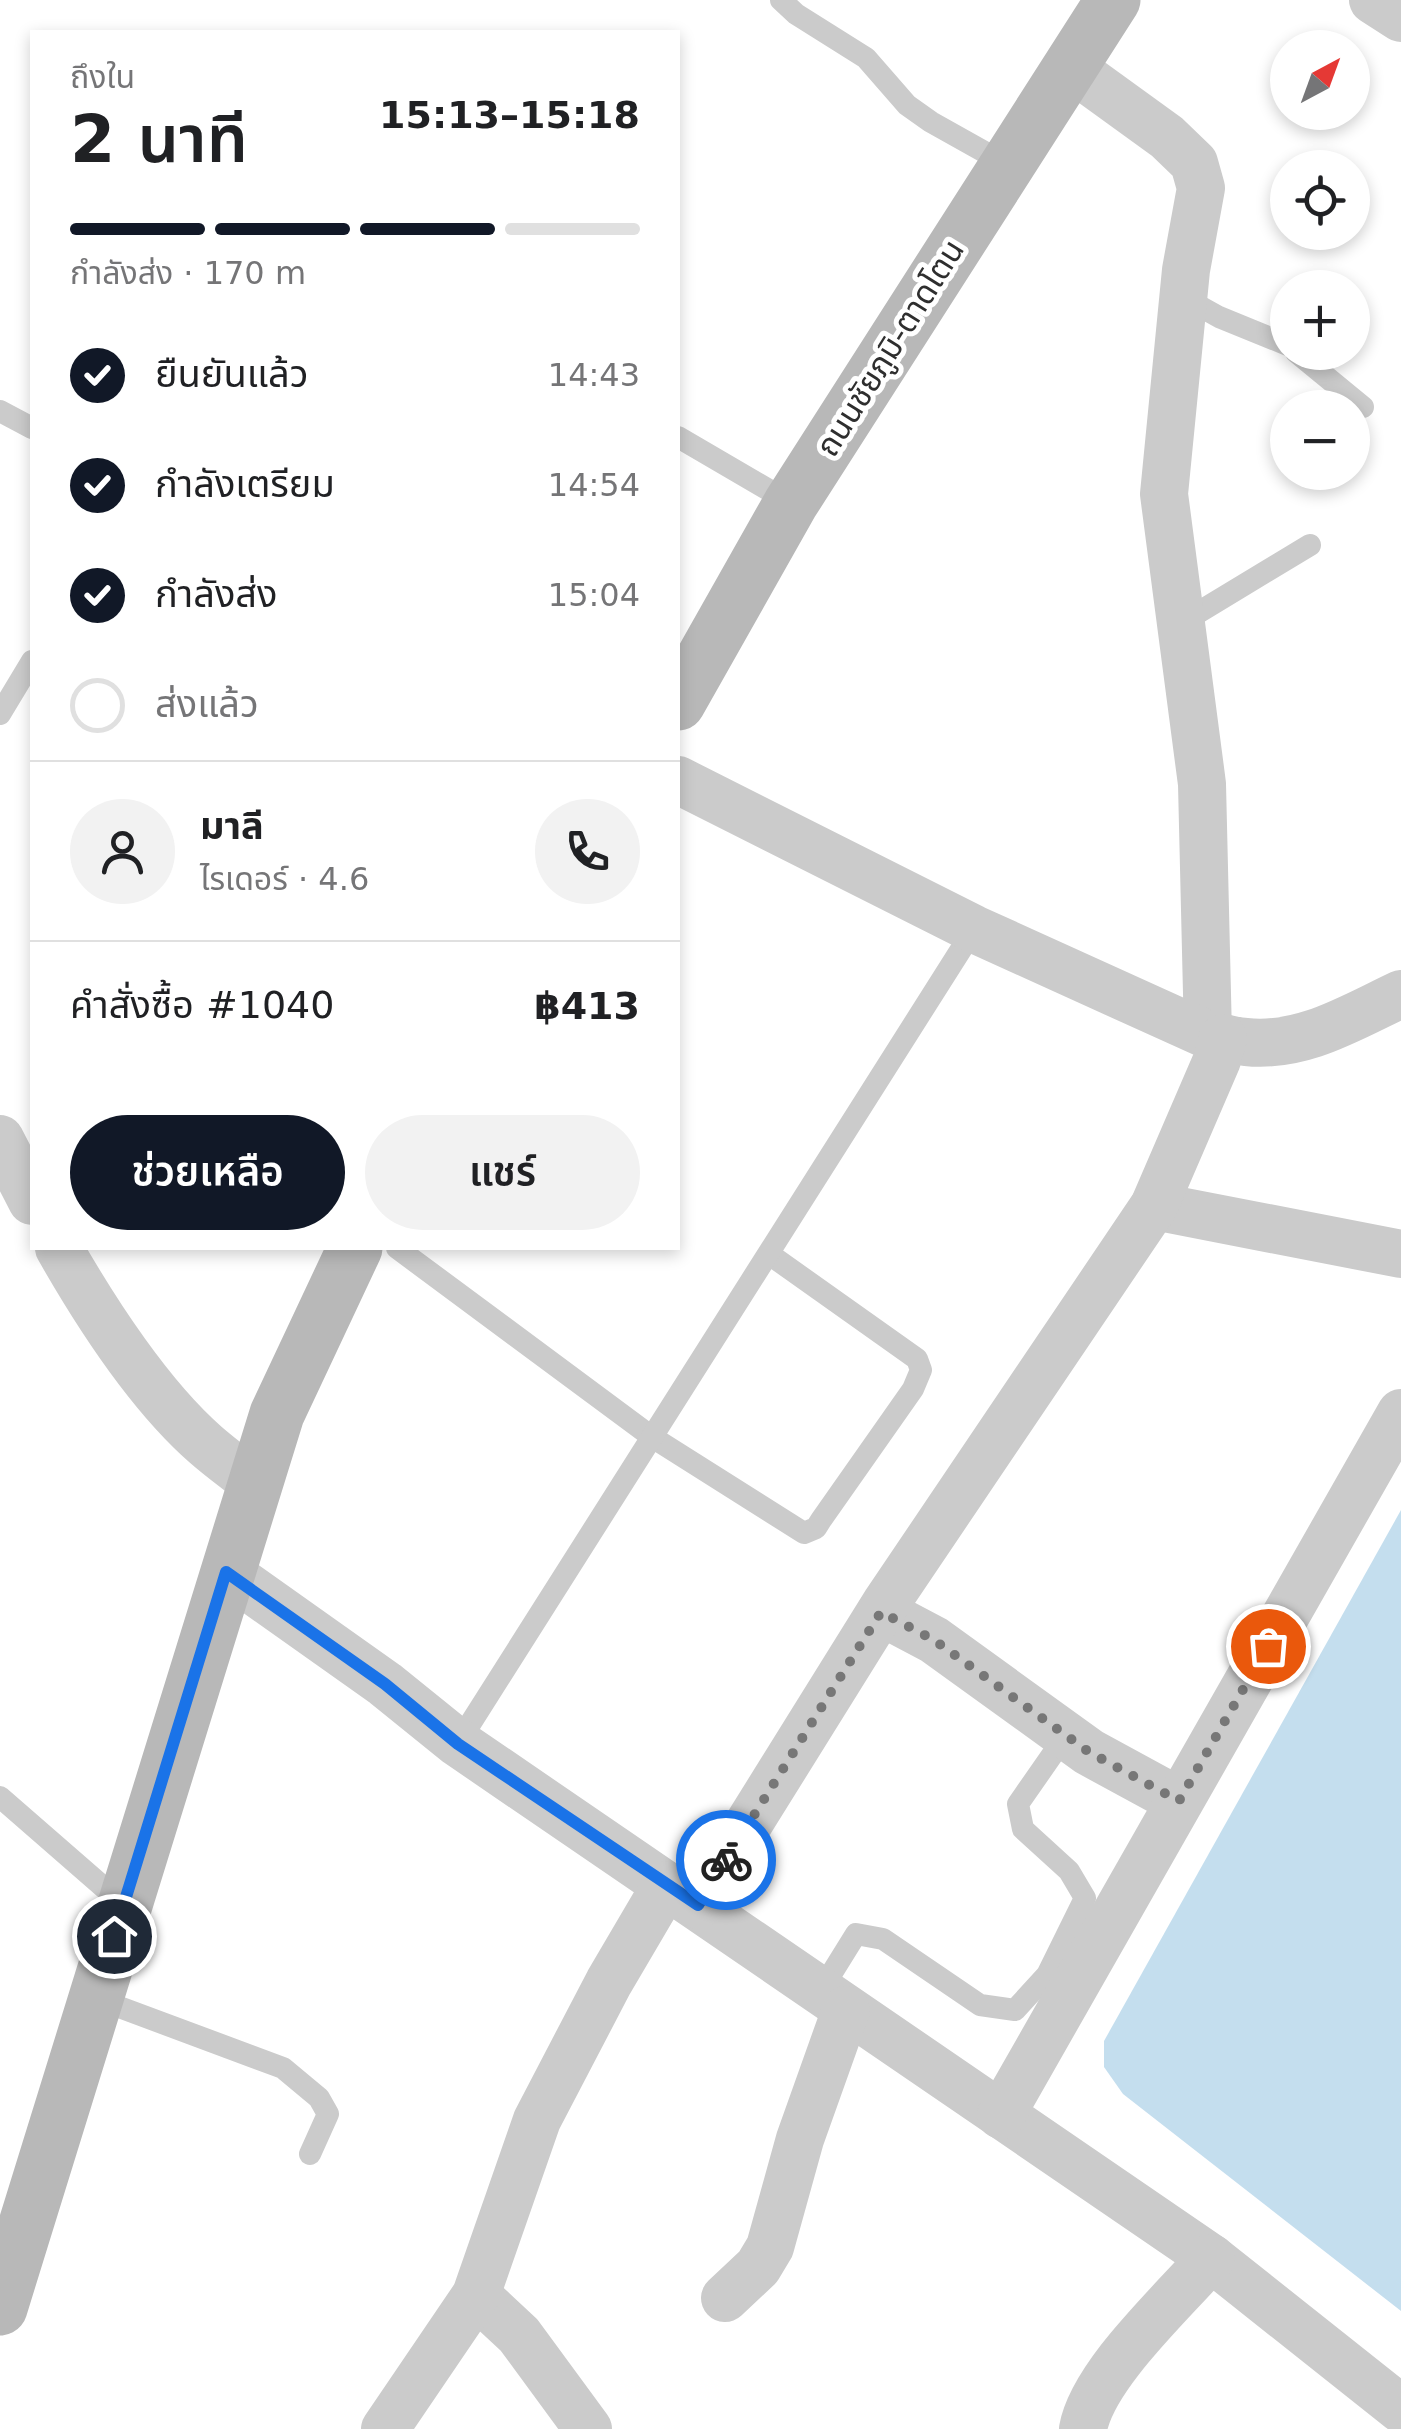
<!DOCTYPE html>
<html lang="th">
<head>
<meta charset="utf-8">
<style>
  :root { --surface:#fff; --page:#f2f2f2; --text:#202124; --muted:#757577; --line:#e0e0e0; --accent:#111827 }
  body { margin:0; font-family:"DejaVu Sans","Noto Sans Thai",sans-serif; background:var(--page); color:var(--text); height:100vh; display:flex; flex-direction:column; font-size:38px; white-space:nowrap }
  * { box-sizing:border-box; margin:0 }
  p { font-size:32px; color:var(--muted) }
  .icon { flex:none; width:55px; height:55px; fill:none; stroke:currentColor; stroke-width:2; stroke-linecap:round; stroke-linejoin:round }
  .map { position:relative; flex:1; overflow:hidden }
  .drawer { position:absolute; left:30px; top:30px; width:650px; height:1220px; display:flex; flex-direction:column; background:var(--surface); border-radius:0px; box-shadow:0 5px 15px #0003 }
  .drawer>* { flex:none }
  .needle { width:65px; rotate:41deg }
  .buttons { position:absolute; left:1270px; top:30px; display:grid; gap:20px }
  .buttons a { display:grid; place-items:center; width:100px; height:100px; border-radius:50%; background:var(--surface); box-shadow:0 5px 15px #0003; font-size:50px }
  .pin { position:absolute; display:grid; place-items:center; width:85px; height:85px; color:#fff; margin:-42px; border:5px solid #fff; border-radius:50%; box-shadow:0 2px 10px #0007 }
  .courier { position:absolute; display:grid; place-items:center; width:100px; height:100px; margin:-50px; border:8px solid #1a73e8; border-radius:50%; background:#fff; color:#222; box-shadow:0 2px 12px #0007 }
  .head em { font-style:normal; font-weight:600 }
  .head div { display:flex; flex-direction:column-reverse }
  .head { display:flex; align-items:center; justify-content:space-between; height:170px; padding:0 40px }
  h1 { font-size:65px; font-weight:600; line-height:75px }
  .bar { display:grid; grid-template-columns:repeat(4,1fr); gap:15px 10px; align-content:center; height:120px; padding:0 40px }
  .bar i { height:12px; border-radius:8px; background:var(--line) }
  .bar .active { background:var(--accent) }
  .bar p { grid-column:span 4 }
  .line { display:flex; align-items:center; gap:25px; padding:0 40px; border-top:2px solid var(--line) }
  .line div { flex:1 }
  .round { display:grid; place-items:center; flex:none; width:105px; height:105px; border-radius:52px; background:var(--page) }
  ol { padding:0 40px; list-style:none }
  li { display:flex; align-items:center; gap:30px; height:110px }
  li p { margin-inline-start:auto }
  li .icon { padding:10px; border-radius:50%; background:var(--accent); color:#fff; stroke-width:4 }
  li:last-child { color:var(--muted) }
  li i { width:55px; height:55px; border:5px solid var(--line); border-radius:50% }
  .primary-button { display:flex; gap:20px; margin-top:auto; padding:20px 40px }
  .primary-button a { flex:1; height:115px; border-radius:60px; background:var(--accent); color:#fff; font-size:40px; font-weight:600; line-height:115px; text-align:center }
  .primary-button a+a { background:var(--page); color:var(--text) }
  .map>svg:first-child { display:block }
  .water { fill:#c4deee }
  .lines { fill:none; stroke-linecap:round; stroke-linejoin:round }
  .service { stroke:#cbcbcb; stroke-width:22 }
  .minor { stroke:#cbcbcb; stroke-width:48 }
  .secondary { stroke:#b8b8b8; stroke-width:55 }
  .done { stroke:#777; stroke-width:10; stroke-dasharray:0 18 }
  .route { stroke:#1a73e8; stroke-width:12 }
  .labels { text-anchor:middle; stroke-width:10; stroke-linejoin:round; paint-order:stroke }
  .street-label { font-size:32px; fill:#2e2e2e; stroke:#fff }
</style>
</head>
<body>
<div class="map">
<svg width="1401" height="2429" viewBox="0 0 1401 2429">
  <rect width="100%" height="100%" fill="#fff"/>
  <!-- water -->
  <polygon class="water" points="1401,1510 1401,2311 1123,2094 1104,2067 1104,2041"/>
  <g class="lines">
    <!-- service -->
    <g class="service">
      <polyline points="781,0 796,14 866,58 907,105 931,122 1006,164"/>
      <polyline points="1183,297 1219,317 1288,345"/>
      <polyline points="1296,352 1363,407"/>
      <polyline points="0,411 32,428"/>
      <polyline points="678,437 791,503"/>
      <polyline points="1181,623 1310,545"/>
      <polyline points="0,714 32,661"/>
      <polyline points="397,1248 652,1437 804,1533 816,1528 821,1520 913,1389 921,1370 917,1359 769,1254"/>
      <polyline points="458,1743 974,929"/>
      <polyline points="0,1797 124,1905"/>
      <polyline points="820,1992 856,1934 883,1939 980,2005 1015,2010 1047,1975 1085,1898 1069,1871 1023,1829 1018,1804 1066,1735"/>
      <polyline points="95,1998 283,2068 319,2098 328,2114 310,2154"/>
    </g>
    <!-- minor -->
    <g class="minor">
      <polyline points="1373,0 1401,18"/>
      <polyline points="1069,66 1167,137 1194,163 1201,188 1186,270 1164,494 1202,784 1208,1035"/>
      <path d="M678 780 974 929 1208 1035C1220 1037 1234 1041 1246 1042 1303 1048 1352 1017 1401 994"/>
      <polyline points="0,1139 32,1201"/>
      <polyline points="1154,1206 1401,1254"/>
      <path d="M59 1248C96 1313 150 1396 206 1445 222 1459 239 1471 255 1484"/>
      <polyline points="227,1572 385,1684 458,1743 1211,2258 1401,2409"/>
      <polyline points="881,1612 934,1640 1089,1752 1179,1801"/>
      <polyline points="698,1905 886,1603 1154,1206 1217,1060 1223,1038"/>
      <polyline points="1001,2115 1401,1413"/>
      <polyline points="476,2295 519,2335 588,2429"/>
      <polyline points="725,2298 758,2267 770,2247 800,2139 846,2010"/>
      <polyline points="385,2429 476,2295 537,2120 609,1982 666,1885"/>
      <path d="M1083 2429C1093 2374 1174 2301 1211 2258"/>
    </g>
    <!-- secondary -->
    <g class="secondary">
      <polyline points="678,703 791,503 1113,0"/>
      <polyline points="0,2308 277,1414 355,1248"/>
    </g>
  </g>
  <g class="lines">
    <!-- done -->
    <polyline class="done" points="726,1860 881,1612 934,1640 1089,1752 1179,1801 1268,1646"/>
    <!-- route -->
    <polyline class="route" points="114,1936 226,1572 385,1684 458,1744 698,1905 726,1860"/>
  </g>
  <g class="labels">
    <!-- street labels -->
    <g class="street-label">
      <text transform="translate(890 348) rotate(-58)" y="11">ถนนชัยภูมิ-ตาดโตน</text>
    </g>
  </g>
</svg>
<div class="buttons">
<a><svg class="needle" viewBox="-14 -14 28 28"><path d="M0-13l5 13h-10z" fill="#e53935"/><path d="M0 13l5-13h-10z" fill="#757577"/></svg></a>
<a><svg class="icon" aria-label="locate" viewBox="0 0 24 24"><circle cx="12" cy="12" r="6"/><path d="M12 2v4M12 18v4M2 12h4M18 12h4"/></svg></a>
<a>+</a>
<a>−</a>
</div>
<div class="pin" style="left:1268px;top:1646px;background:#ea580c"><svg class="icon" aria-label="bag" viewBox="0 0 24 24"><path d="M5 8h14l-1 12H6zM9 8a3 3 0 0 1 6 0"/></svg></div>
<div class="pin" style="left:114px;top:1936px;background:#1f2937"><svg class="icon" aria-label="home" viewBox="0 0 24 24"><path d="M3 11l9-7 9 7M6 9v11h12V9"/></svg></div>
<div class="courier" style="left:726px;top:1860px"><svg class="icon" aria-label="bike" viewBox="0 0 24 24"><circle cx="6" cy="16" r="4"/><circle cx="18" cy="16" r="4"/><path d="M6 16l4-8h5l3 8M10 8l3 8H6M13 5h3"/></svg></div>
<section class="drawer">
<div class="head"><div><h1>2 นาที</h1><p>ถึงใน</p></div><em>15:13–15:18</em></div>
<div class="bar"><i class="active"></i><i class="active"></i><i class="active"></i><i></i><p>กำลังส่ง · 170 m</p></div>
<ol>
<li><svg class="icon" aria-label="check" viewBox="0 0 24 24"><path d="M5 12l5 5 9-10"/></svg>ยืนยันแล้ว<p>14:43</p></li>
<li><svg class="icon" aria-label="check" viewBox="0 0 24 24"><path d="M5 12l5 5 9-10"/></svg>กำลังเตรียม<p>14:54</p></li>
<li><svg class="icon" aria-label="check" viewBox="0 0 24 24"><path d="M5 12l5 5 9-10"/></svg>กำลังส่ง<p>15:04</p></li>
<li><i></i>ส่งแล้ว</li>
</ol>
<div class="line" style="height:180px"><a class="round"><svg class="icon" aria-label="person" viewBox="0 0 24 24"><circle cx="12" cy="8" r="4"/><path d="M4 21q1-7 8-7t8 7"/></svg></a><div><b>มาลี</b><p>ไรเดอร์ · 4.6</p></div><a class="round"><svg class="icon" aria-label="phone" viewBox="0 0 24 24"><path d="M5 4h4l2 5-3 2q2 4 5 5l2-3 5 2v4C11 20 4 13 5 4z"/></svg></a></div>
<div class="line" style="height:130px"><div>คำสั่งซื้อ #1040</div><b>฿413</b></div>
<div class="primary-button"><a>ช่วยเหลือ</a><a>แชร์</a></div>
</section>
</div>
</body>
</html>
